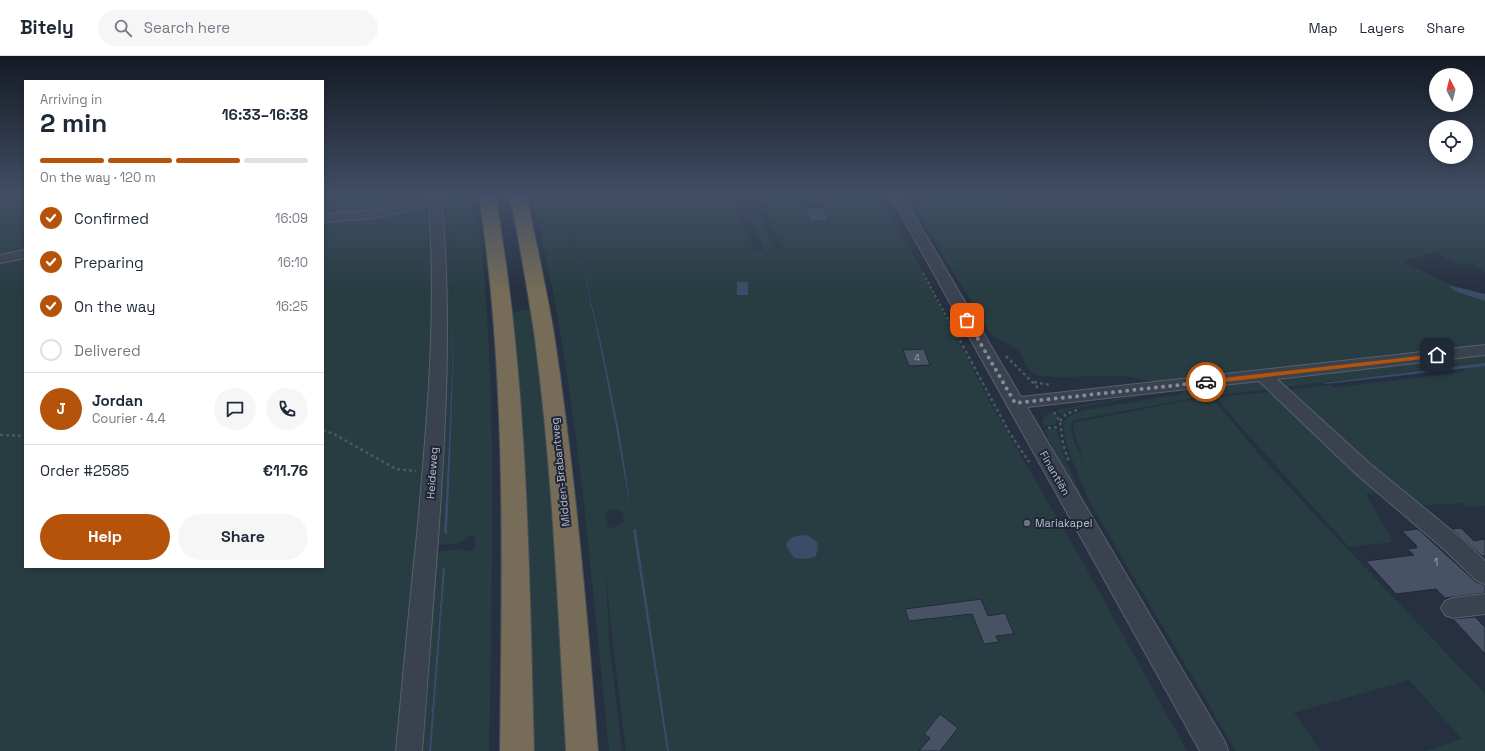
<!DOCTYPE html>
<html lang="en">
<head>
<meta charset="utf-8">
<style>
  :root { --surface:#fff; --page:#f6f6f7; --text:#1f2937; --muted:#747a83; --line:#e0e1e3; --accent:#b45309 }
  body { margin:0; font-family:"Space Grotesk",sans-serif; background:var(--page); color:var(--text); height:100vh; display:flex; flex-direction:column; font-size:15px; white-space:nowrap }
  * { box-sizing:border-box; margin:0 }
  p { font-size:13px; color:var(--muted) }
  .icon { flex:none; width:22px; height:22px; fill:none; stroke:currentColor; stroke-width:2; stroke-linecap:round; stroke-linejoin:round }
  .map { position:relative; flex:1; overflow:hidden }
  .panel { position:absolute; left:24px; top:24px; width:300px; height:488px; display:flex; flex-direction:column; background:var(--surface); border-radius:0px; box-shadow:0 2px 6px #0003 }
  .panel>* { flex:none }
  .needle { width:26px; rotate:353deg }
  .fabs { position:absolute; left:1429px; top:12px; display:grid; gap:8px }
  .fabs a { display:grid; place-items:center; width:44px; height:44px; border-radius:50%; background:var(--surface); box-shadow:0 2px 6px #0003; font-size:20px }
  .pin { position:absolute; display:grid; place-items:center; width:34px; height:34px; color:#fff; margin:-17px; border-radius:8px; box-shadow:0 2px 6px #0006 }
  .courier { position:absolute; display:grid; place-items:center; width:40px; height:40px; margin:-20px; border:3px solid #b45309; border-radius:50%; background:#fff; color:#222; box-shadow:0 1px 5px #0007 }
  .headline em { font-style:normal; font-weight:600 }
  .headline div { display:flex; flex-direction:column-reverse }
  .headline { display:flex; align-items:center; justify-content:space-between; height:68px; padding:0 16px }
  h1 { font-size:26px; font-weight:600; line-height:30px }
  .bar { display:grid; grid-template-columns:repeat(4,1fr); gap:6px 4px; align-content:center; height:48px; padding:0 16px }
  .bar i { height:5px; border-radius:3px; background:var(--line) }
  .bar .current { background:var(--accent) }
  .bar p { grid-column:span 4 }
  .line { display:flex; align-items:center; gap:10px; padding:0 16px; border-top:1px solid var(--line) }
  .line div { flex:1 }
  .round { display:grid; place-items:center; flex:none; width:42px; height:42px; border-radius:21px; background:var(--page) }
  ol { padding:0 16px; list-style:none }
  li { display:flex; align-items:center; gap:12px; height:44px }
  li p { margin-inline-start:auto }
  li .icon { padding:4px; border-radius:50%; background:var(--accent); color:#fff; stroke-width:4 }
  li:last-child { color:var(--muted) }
  li i { width:22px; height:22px; border:2px solid var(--line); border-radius:50% }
  .primary-button { display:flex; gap:8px; margin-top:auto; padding:8px 16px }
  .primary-button a { flex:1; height:46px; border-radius:24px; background:var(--accent); color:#fff; font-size:16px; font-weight:600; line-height:46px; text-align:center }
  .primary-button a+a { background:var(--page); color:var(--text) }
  header { display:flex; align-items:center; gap:24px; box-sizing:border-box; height:56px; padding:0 20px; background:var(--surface); border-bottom:1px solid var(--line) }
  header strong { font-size:19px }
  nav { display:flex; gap:22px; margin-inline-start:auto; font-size:14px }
  .search { width:280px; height:36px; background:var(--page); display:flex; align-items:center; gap:10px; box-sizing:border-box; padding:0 14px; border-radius:22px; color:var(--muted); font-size:15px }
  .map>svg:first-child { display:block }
  .green { fill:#283d42; fill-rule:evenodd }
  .water { fill:#3b4c69 }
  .building { fill:#475265; stroke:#212938 }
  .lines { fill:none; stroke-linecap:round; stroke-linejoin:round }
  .minor-casing { stroke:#58606e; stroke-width:2 }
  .highway-casing { stroke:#454d5b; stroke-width:2 }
  .path-far1 { stroke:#465a5e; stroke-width:2; stroke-dasharray:2.5 2.5; stroke-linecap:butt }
  .path { stroke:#465a5e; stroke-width:2.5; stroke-dasharray:3 3; stroke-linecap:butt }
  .minor { fill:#3a4250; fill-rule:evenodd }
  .highway { fill:#766c57; fill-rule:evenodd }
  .route { fill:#b45309 }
  .done { stroke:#848c9b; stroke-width:4; stroke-dasharray:0 7.2 }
  .worship-dot { fill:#6b7280; stroke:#1f2736; stroke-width:1.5 }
  .labels { text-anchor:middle; stroke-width:4; stroke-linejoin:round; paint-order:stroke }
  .number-label { font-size:9px; fill:#9ba2b2 }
  .street-label { font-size:11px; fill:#b7bdcb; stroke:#1f2736 }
  .poi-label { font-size:11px; fill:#b7bdcb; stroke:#1f2736; text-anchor:start }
  .near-number-label { font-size:11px; fill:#9ba2b2 }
</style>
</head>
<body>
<header>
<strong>Bitely</strong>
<div class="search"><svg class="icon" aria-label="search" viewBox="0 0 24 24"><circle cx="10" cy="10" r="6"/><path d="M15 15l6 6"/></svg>Search here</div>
<nav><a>Map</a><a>Layers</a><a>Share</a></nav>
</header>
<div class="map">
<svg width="1485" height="695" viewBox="0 0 1485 695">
  <rect width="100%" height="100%" fill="#263041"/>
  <!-- green -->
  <g class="green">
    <polygon points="0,139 25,139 25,195 0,200"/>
    <polygon points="323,139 431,139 430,141 426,144 385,153 323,158"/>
    <path d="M439 139H445L451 216 452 267 451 345 444 478 447 477C453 365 458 251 446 139H474C489 236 492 334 492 432 492 519 491 607 489 695H431L445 513 443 512 429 695H417ZM475 479 474 494 464 495 460 493 436 496V489C443 488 455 489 460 486 468 481 465 480 475 479Z"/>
    <path d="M531 139H557C567 170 578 201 586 232 605 302 617 373 629 444L631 445 602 291 587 229 558 139H732L754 195 764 194 741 139H751L775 193 782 192 758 139H880L909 191 998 361 1077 496 1187 695H669L635 473 633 474 667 695H626L612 582 605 506 609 582 622 695H609C601 610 592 525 583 439 571 338 557 238 531 139ZM615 453 623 456 624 465 619 470 608 472 605 456Z"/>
    <path d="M907 139H1485V216L1472 208 1462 210 1433 196 1403 206 1452 230H1450L1457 236 1485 245V289L1150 326C1123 316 1093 321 1064 321 1056 321 1046 321 1037 319 1026 316 1024 302 1018 295 1011 288 1001 284 992 280Z"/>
    <polygon points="425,150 432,153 433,312 400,695 0,695 0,207 25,202 25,511 323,511 323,165"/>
    <path d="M533 253C552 400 558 548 568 695H531L511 256Z"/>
    <path d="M1485 299V307L1285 331 1287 334 1330 329 1333 332 1463 316 1467 312 1485 310V450L1466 451 1462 447 1410 450 1394 437 1366 438 1393 486 1349 491 1217 344H1214L1269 410 1485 638V695H1426L1462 683 1409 624 1294 657 1321 695H1236L1089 445 1070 399 1065 383 1063 367 1070 359 1085 354 1180 338 1189 333 1257 325 1263 327 1276 323ZM1269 333 1271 336 1191 344 1077 366 1074 368 1073 372 1084 408 1073 383 1071 368 1075 364 1189 343Z"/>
    <polygon points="1140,339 1141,340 1071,353 1061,359 1056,354"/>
    <polygon points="1052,356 1056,362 1056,368 1044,370 1042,366 1044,361"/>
    <polygon points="1055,373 1057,374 1065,403 1086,451 1065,415 1044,374"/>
  </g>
  <!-- water -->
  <g class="water">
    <path d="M445 139 446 141C458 252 452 365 447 478H445L444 476C450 364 459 251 445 139Z"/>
    <path d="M557 139 587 229 602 291 619 375 630 445 629 444C616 372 604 300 586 229 578 199 566 169 557 139Z"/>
    <rect x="737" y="226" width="11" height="13"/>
    <polygon points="1452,230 1485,238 1485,245 1457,236 1449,231"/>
    <polygon points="1485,307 1485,310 1325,328 1323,327"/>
    <polygon points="635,473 636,474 669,695 667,695 633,474"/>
    <path d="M807 479 817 486 818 494 815 501 805 503 794 502 786 490C789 479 797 480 807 479Z"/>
    <polygon points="443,512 445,512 431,695 429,695"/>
  </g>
  <!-- building -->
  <g class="building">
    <polygon points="823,151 828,164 811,166 806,152"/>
    <polygon points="924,293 930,309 909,310 903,294"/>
    <polygon points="1461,472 1474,485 1485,483 1485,500 1482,500 1452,473"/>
    <polygon points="1418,473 1476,526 1485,529 1485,537 1445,542 1436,533 1396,538 1366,505 1414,499 1407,493 1417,492 1415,490 1417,490 1402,475"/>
    <polygon points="981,543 988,560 1005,557 1014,578 996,580 999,586 984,588 972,558 909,565 905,553"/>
    <polygon points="1475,561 1485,571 1485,598 1453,563"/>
    <polygon points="940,658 958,672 940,695 919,695 930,682 924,678"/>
  </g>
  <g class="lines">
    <!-- minor casing -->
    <g class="minor-casing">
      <g id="minor">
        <path d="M429 139H441C452 254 446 368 438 483 432 554 428 624 422 695H396C403 623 409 551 417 479 427 369 437 260 429 150L374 162 323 166V158L374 154 429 143Z"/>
        <polygon points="890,139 902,139 1021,341 1485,289 1485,299 1277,323 1369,407 1462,483 1485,505 1485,528 1477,525 1446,495 1355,417 1259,325 1027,351 1225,686 1228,695 1200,695"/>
        <polygon points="25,194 25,202 0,207 0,199"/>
        <polygon points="1485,538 1485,558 1453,562 1445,559 1441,552 1445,545 1453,542"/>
      </g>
    </g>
    <!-- highway casing -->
    <g class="highway-casing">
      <g id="highway">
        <path d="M479 139H495C528 322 529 510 534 695H500C502 510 507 322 479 139Z"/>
        <path d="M510 139H526C536 185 546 231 554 278 575 416 587 556 598 695H566C558 555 553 415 534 276 527 230 519 185 510 139Z"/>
      </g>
    </g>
    <!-- path-far1 -->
    <polyline class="path-far1" points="923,217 957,280"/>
    <!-- path -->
    <g class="path">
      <polyline points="957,279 1009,376 1029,406"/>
      <polyline points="1006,300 1038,332"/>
      <polyline points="1034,326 1050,329"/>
      <polyline points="1054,356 1060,366 1063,388 1069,406"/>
      <polyline points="1060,365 1066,358 1077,354"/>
      <polyline points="1048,372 1060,371"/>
      <polyline points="323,374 334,378 396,413 416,415"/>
      <polyline points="0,379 25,380"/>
    </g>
    <!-- minor -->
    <use href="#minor" class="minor"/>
    <!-- highway -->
    <use href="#highway" class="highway"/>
  </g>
  <!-- sky -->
  <linearGradient id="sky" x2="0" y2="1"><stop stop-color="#151a24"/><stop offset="0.59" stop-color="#414e65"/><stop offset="1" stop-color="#414e65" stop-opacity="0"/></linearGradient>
  <rect width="1485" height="236" fill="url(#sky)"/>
  <!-- route -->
  <polygon class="route" points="1437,298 1440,299 1440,301 1206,328 1203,326 1206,324"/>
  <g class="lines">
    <!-- done -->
    <polyline class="done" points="967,264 1015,347 1206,326"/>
  </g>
  <!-- markers -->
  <circle class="worship-dot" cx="1027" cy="467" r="4"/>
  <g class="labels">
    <!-- number labels -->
    <g class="number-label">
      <text x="917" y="305">4</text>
    </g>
    <!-- street labels -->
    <g class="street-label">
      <text transform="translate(560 416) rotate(-96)" y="4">Midden-Brabantweg</text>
      <text transform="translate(432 417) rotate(-86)" y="4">Heideweg</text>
      <text transform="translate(1055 417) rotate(60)" y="4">Finantiën</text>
    </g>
    <!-- poi labels -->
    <g class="poi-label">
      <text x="1035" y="471">Mariakapel</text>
    </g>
    <!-- near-number labels -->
    <g class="near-number-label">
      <text x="1436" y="510">1</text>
    </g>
  </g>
</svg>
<div class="fabs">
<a><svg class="needle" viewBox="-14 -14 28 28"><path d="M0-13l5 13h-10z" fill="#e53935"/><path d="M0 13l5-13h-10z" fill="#747a83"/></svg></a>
<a><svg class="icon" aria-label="locate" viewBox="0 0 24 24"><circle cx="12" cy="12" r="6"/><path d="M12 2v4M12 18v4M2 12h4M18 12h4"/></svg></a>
</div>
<div class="pin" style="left:967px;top:264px;background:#ea580c"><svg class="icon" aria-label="bag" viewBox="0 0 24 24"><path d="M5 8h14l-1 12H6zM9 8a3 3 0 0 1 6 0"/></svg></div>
<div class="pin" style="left:1437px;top:299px;background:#1f2937"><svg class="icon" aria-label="home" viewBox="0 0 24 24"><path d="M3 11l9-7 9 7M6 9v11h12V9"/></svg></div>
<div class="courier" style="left:1206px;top:326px"><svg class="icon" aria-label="car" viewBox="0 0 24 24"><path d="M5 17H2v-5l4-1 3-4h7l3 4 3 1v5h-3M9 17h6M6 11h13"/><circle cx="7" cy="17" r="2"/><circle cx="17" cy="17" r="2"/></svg></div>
<section class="panel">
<div class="headline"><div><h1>2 min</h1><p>Arriving in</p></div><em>16:33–16:38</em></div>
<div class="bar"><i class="current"></i><i class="current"></i><i class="current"></i><i></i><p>On the way · 120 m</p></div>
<ol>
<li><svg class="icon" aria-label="check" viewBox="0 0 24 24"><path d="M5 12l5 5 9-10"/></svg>Confirmed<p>16:09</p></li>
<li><svg class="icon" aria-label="check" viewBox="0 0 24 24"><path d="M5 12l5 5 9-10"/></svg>Preparing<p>16:10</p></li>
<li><svg class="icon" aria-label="check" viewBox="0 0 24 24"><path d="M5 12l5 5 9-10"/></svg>On the way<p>16:25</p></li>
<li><i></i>Delivered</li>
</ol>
<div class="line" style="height:72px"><b class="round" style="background:var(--accent);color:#fff">J</b><div><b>Jordan</b><p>Courier · 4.4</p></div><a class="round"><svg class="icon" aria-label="chat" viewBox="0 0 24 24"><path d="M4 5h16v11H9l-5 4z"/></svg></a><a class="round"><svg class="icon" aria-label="phone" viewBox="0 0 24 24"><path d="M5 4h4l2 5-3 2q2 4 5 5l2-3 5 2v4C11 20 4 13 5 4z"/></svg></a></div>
<div class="line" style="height:52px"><div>Order #2585</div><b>€11.76</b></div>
<div class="primary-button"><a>Help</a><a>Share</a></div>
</section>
</div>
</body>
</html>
